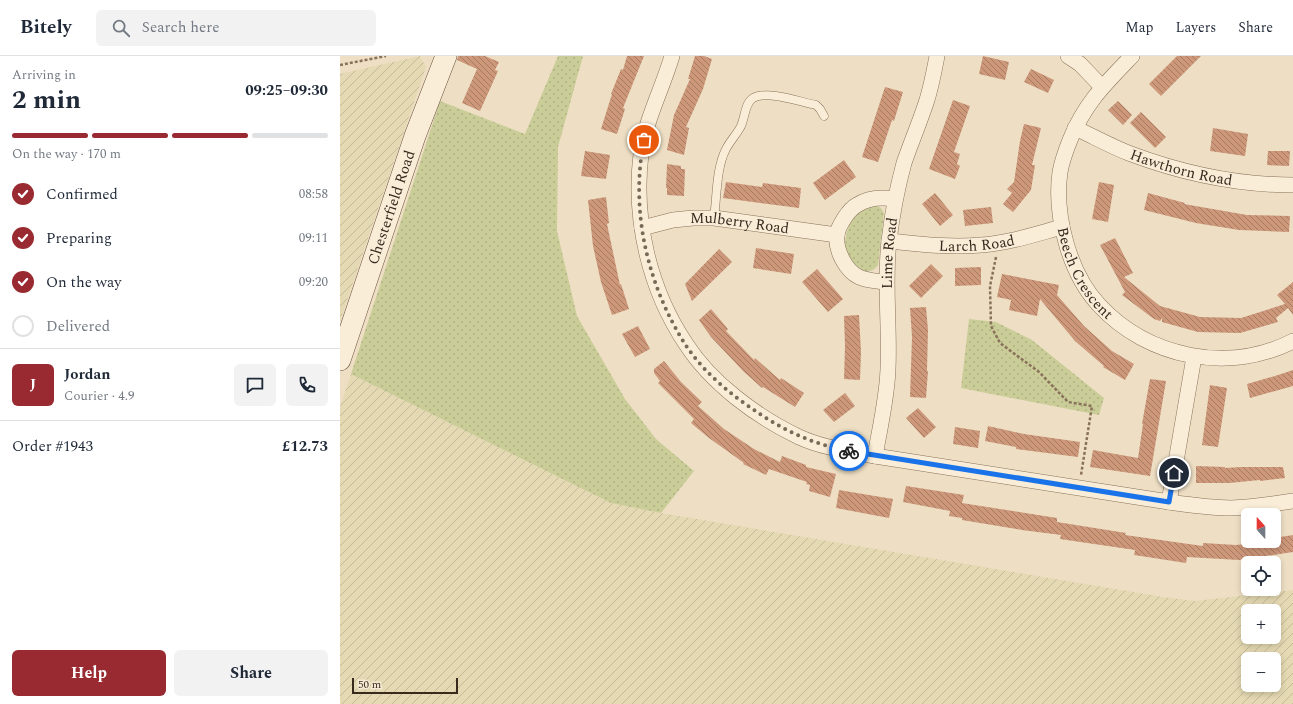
<!DOCTYPE html>
<html lang="en">
<head>
<meta charset="utf-8">
<style>
  :root { --surface:#fff; --page:#f2f2f3; --text:#1f2937; --muted:#747a83; --line:#e0e1e3; --accent:#992a32 }
  body { margin:0; font-family:Spectral,serif; background:var(--page); color:var(--text); height:100vh; display:flex; flex-direction:column; font-size:15px; white-space:nowrap }
  * { box-sizing:border-box; margin:0 }
  p { font-size:13px; color:var(--muted) }
  .icon { flex:none; width:22px; height:22px; fill:none; stroke:currentColor; stroke-width:2; stroke-linecap:round; stroke-linejoin:round }
  .map { position:relative; flex:1; overflow:hidden }
  .drawer { display:flex; flex-direction:column; background:var(--surface); width:340px }
  .drawer>* { flex:none }
  .needle { width:26px; rotate:339deg }
  .buttons { position:absolute; left:901px; top:452px; display:grid; gap:8px }
  .buttons a { display:grid; place-items:center; width:40px; height:40px; border-radius:6px; background:var(--surface); box-shadow:0 2px 6px #0003; font-size:20px }
  .scale { position:absolute; left:12px; bottom:10px; width:106px; box-sizing:border-box; padding-left:4px; border:2px solid #392a1e; border-top:0; font-size:11px; line-height:14px; white-space:nowrap; color:#392a1e; -webkit-text-stroke:3px #f6ead4; paint-order:stroke }
  .pin { position:absolute; display:grid; place-items:center; width:34px; height:34px; color:#fff; margin:-17px; border:2px solid #fff; border-radius:50%; box-shadow:0 1px 4px #0007 }
  .courier { position:absolute; display:grid; place-items:center; width:40px; height:40px; margin:-20px; border:3px solid #1a73e8; border-radius:50%; background:#fff; color:#222; box-shadow:0 1px 5px #0007 }
  .headline em { font-style:normal; font-weight:700 }
  .headline div { display:flex; flex-direction:column-reverse }
  .headline { display:flex; align-items:center; justify-content:space-between; height:68px; padding:0 12px }
  h1 { font-size:26px; font-weight:700; line-height:30px }
  .bar { display:grid; grid-template-columns:repeat(4,1fr); gap:6px 4px; align-content:center; height:48px; padding:0 12px }
  .bar i { height:5px; border-radius:3px; background:var(--line) }
  .bar .selected { background:var(--accent) }
  .bar p { grid-column:span 4 }
  .line { display:flex; align-items:center; gap:10px; padding:0 12px; border-top:1px solid var(--line) }
  .line div { flex:1 }
  .round { display:grid; place-items:center; flex:none; width:42px; height:42px; border-radius:6px; background:var(--page) }
  ol { padding:0 12px; list-style:none }
  li { display:flex; align-items:center; gap:12px; height:44px }
  li p { margin-inline-start:auto }
  li .icon { padding:4px; border-radius:50%; background:var(--accent); color:#fff; stroke-width:4 }
  li:last-child { color:var(--muted) }
  li i { width:22px; height:22px; border:2px solid var(--line); border-radius:50% }
  .action { display:flex; gap:8px; margin-top:auto; padding:8px 12px }
  .action a { flex:1; height:46px; border-radius:6px; background:var(--accent); color:#fff; font-size:16px; font-weight:700; line-height:46px; text-align:center }
  .action a+a { background:var(--page); color:var(--text) }
  header { display:flex; align-items:center; gap:24px; box-sizing:border-box; height:56px; padding:0 20px; background:var(--surface); border-bottom:1px solid var(--line) }
  header strong { font-size:19px }
  nav { display:flex; gap:22px; margin-inline-start:auto; font-size:14px }
  .search { width:280px; height:36px; background:var(--page); display:flex; align-items:center; gap:10px; box-sizing:border-box; padding:0 14px; border-radius:6px; color:var(--muted); font-size:15px }
  main { display:flex; flex:1; min-height:0 }
  .map>svg:first-child { display:block }
  .farmland { fill:url(#farmland-furrows); fill-rule:evenodd }
  .green { fill:url(#green-dots) }
  .building { fill:url(#building-back-hatch) }
  .lines { fill:none; stroke-linecap:round; stroke-linejoin:round }
  .lane-casing { stroke:#89715a; stroke-width:9 }
  .street-casing { stroke:#89715a; stroke-width:16 }
  .secondary-casing { stroke:#6b523e; stroke-width:22 }
  .path { stroke:#89715a; stroke-width:2.5; stroke-dasharray:3 2; stroke-linecap:butt }
  .lane { stroke:#f9edd8; stroke-width:8 }
  .street { stroke:#f9edd8; stroke-width:15 }
  .secondary { stroke:#f9edd8; stroke-width:21 }
  .done { stroke:#786958; stroke-width:4; stroke-dasharray:0 7.2 }
  .route { stroke:#1a73e8; stroke-width:5 }
  .labels { text-anchor:middle; stroke-width:3.5; stroke-linejoin:round; paint-order:stroke }
  .street-label { font-size:15px; fill:#392a1e; stroke:#f6ead4 }
</style>
</head>
<body>
<header>
<strong>Bitely</strong>
<div class="search"><svg class="icon" aria-label="search" viewBox="0 0 24 24"><circle cx="10" cy="10" r="6"/><path d="M15 15l6 6"/></svg>Search here</div>
<nav><a>Map</a><a>Layers</a><a>Share</a></nav>
</header>
<main>
<section class="drawer">
<div class="headline"><div><h1>2 min</h1><p>Arriving in</p></div><em>09:25–09:30</em></div>
<div class="bar"><i class="selected"></i><i class="selected"></i><i class="selected"></i><i></i><p>On the way · 170 m</p></div>
<ol>
<li><svg class="icon" aria-label="check" viewBox="0 0 24 24"><path d="M5 12l5 5 9-10"/></svg>Confirmed<p>08:58</p></li>
<li><svg class="icon" aria-label="check" viewBox="0 0 24 24"><path d="M5 12l5 5 9-10"/></svg>Preparing<p>09:11</p></li>
<li><svg class="icon" aria-label="check" viewBox="0 0 24 24"><path d="M5 12l5 5 9-10"/></svg>On the way<p>09:20</p></li>
<li><i></i>Delivered</li>
</ol>
<div class="line" style="height:72px"><b class="round" style="background:var(--accent);color:#fff">J</b><div><b>Jordan</b><p>Courier · 4.9</p></div><a class="round"><svg class="icon" aria-label="chat" viewBox="0 0 24 24"><path d="M4 5h16v11H9l-5 4z"/></svg></a><a class="round"><svg class="icon" aria-label="phone" viewBox="0 0 24 24"><path d="M5 4h4l2 5-3 2q2 4 5 5l2-3 5 2v4C11 20 4 13 5 4z"/></svg></a></div>
<div class="line" style="height:52px"><div>Order #1943</div><b>£12.73</b></div>
<div class="action"><a>Help</a><a>Share</a></div>
</section>
<div class="map">
<svg width="953" height="648" viewBox="0 0 953 648">
  <defs>
    <pattern id="farmland-furrows" width="10" height="10" patternUnits="userSpaceOnUse"><rect width="10" height="10" fill="#e4d9b2"/><path d="M-1 1l2-2M0 10L10 0M9 11l2-2" fill="none" stroke="#c4ba99"/></pattern>
    <pattern id="green-dots" width="8" height="8" patternUnits="userSpaceOnUse"><rect width="8" height="8" fill="#cacd98"/><path d="M2 2h.1M6 6h.1" fill="none" stroke="#aeb083" stroke-width="1.8" stroke-linecap="round"/></pattern>
    <pattern id="building-back-hatch" width="6" height="6" patternUnits="userSpaceOnUse"><rect width="6" height="6" fill="#cd977a"/><path d="M-1 5l2 2M0 0l6 6M5-1l2 2" fill="none" stroke="#a77b63"/></pattern>
  </defs>
  <rect width="100%" height="100%" fill="#eedfc4"/>
  <!-- farmland -->
  <g class="farmland">
    <polygon points="80,0 86,11 0,265 0,18"/>
    <path d="M11 318 271 447 321 457 823 541 855 545 953 534V648H0V351ZM908 555H934V581H908ZM908 603H934V629H908Z"/>
  </g>
  <!-- green -->
  <g class="green">
    <polygon points="218,0 243,0 218,91 217,175 237,260 285,343 316,383 354,415 321,457 271,447 11,318 100,45 185,78"/>
    <path d="M534 149 541 152 544 157 538 209C525 226 507 207 505 191 505 183 506 177 509 170 510 165 513 160 517 156 521 153 529 151 534 149Z"/>
    <polygon points="629,263 656,266 692,284 764,342 759,359 621,332"/>
  </g>
  <!-- building -->
  <g class="building">
    <polygon points="118,0 145,0 159,6 155,14 158,15 140,55 122,47 137,13 117,4"/>
    <polygon points="287,0 304,0 283,52 285,53 277,78 261,73 272,38 271,38 281,13 283,14"/>
    <polygon points="355,0 364,0 372,3 363,33 346,71 349,72 344,99 327,94 334,59 350,23 348,23"/>
    <polygon points="643,0 669,6 665,24 639,18"/>
    <polygon points="837,0 861,0 821,40 809,28"/>
    <polygon points="691,13 714,24 708,37 684,26"/>
    <polygon points="545,31 563,36 554,65 552,64 538,106 522,101"/>
    <polygon points="613,44 630,50 614,96 620,98 617,108 620,110 615,123 589,113"/>
    <polygon points="778,45 792,59 783,69 768,54"/>
    <polygon points="801,56 826,81 815,92 790,67"/>
    <polygon points="684,68 701,72 692,109 695,109 691,134 673,156 663,148 672,137 667,133 674,126 680,85"/>
    <polygon points="873,72 908,78 905,100 870,95"/>
    <polygon points="245,95 270,99 266,123 241,120"/>
    <polygon points="928,95 950,95 949,110 927,109"/>
    <polygon points="504,104 516,121 485,144 473,127"/>
    <polygon points="327,108 341,110 341,113 345,113 344,140 327,139 327,132 326,132"/>
    <polygon points="386,126 422,131 423,127 461,132 459,152 383,142"/>
    <polygon points="759,126 774,129 768,166 752,163"/>
    <polygon points="595,137 613,159 600,170 582,148"/>
    <polygon points="808,137 845,147 844,148 907,159 950,160 949,176 899,174 856,167 804,154"/>
    <polygon points="266,141 269,167 267,168 280,229 281,228 289,253 272,259 261,226 253,190 248,144"/>
    <polygon points="651,151 653,167 625,170 623,154"/>
    <polygon points="775,182 793,217 784,221 820,250 860,261 901,262 945,248 937,239 953,226 953,259 948,252 936,262 938,266 900,277 858,276 822,266 822,262 820,265 814,263 782,239 785,236 760,189"/>
    <polygon points="416,192 454,198 451,218 413,212"/>
    <polygon points="379,193 392,206 352,245 345,228"/>
    <polygon points="591,208 603,220 581,242 569,230"/>
    <polygon points="641,211 641,229 615,230 615,212"/>
    <polygon points="477,213 503,243 488,256 462,226"/>
    <polygon points="662,218 719,229 717,239 744,270 772,295 794,308 785,324 763,311 764,310 735,285 700,243 697,260 669,254 671,244 657,241"/>
    <polygon points="586,251 588,274 587,315 588,315 586,342 570,341 572,281 570,252"/>
    <polygon points="371,253 388,273 386,275 414,304 415,302 440,324 441,322 464,337 455,351 423,331 422,332 404,316 371,281 359,264"/>
    <polygon points="519,259 521,296 520,324 504,323 505,290 504,260"/>
    <polygon points="298,270 310,293 295,301 282,278"/>
    <polygon points="324,305 341,326 362,346 358,350 384,373 414,393 440,406 442,400 466,409 466,411 496,418 490,441 469,435 470,429 466,428 467,426 429,413 426,419 403,408 404,407 369,382 351,367 354,363 318,327 320,325 314,317 314,313"/>
    <polygon points="953,314 953,330 910,342 907,328 935,320"/>
    <polygon points="810,323 826,325 810,420 750,411 753,394 798,402 803,368 802,368"/>
    <polygon points="870,329 887,332 878,391 862,389"/>
    <polygon points="505,337 515,350 494,366 483,354"/>
    <polygon points="578,352 596,371 584,382 566,362"/>
    <polygon points="648,370 684,378 740,386 738,401 676,393 676,391 645,385"/>
    <polygon points="615,371 640,375 638,392 613,388"/>
    <polygon points="856,410 885,411 885,412 901,411 943,411 945,422 920,425 920,424 889,427 856,427"/>
    <polygon points="566,430 624,439 622,447 717,462 717,466 786,477 785,479 863,490 863,487 896,489 934,485 934,482 953,479 953,496 899,504 847,501 846,507 794,499 795,494 720,483 721,479 682,474 622,464 622,462 609,460 610,455 563,446"/>
    <polygon points="499,434 553,443 549,462 496,452"/>
  </g>
  <g class="lines">
    <!-- lane casing -->
    <g class="lane-casing">
      <path id="lane" d="M374 162C377 141 376 112 386 93 390 85 397 78 401 70 405 61 405 47 413 42 428 34 460 46 476 49L480 53 484 60"/>
    </g>
    <!-- street casing -->
    <g class="street-casing">
      <g id="street">
        <path d="M332 0C322 34 306 62 301 98 293 163 309 233 346 288 371 327 417 361 459 381 483 392 509 395 535 400L829 446C850 449 871 452 891 452 912 451 933 448 953 445"/>
        <polyline points="728,0 740,8 762,31"/>
        <path id="s1" d="M792 0C765 28 745 47 730 84 726 94 722 105 720 116 714 159 729 217 759 249 808 302 889 318 953 285"/>
        <path id="s2" d="M735 72C753 80 772 91 791 98 842 117 898 129 953 129"/>
        <path id="s3" d="M302 172 333 164 353 162H374L497 179"/>
        <path id="s4" d="M549 185C580 188 610 192 641 189 669 187 696 178 722 171"/>
        <path d="M546 226C537 225 528 225 519 221 506 215 495 194 497 179 498 170 509 153 517 149 529 141 542 141 555 143"/>
        <path id="s5" d="M535 400C540 371 547 342 548 313 550 270 544 228 549 185 552 159 557 133 564 107 571 87 579 68 586 47 591 32 594 16 597 0"/>
        <polyline points="829,446 854,301"/>
      </g>
    </g>
    <!-- secondary casing -->
    <g class="secondary-casing">
      <g id="secondary">
        <path id="s6" d="M0 304 75 80 106 0"/>
      </g>
    </g>
    <!-- path -->
    <g class="path">
      <polyline points="0,9 46,0"/>
      <polyline points="656,201 650,230 651,270 660,287 699,316 728,346 752,350 741,419"/>
    </g>
    <!-- lane -->
    <use href="#lane" class="lane"/>
    <!-- street -->
    <use href="#street" class="street"/>
    <!-- secondary -->
    <use href="#secondary" class="secondary"/>
  </g>
  <g class="lines">
    <!-- done -->
    <path class="done" d="M304 84C290 154 307 228 345 288 363 316 392 340 420 358 447 376 476 389 509 395"/>
    <!-- route -->
    <polyline class="route" points="509,395 829,446 834,417"/>
  </g>
  <g class="labels">
    <!-- street labels -->
    <g class="street-label">
      <text dy="5" stroke="none"><textPath href="#s2" startOffset="114">Hawthorn Road</textPath></text>
      <text dy="5" stroke="none"><textPath href="#s6" startOffset="161">Chesterfield Road</textPath></text>
      <text dy="5" stroke="none"><textPath href="#s3" startOffset="99">Mulberry Road</textPath></text>
      <text dy="5" stroke="none"><textPath href="#s4" startOffset="88">Larch Road</textPath></text>
      <text dy="5" stroke="none"><textPath href="#s5" startOffset="204">Lime Road</textPath></text>
      <text dy="5" stroke="none"><textPath href="#s1" startOffset="246">Beech Crescent</textPath></text>
    </g>
  </g>
</svg>
<div class="buttons">
<a><svg class="needle" viewBox="-14 -14 28 28"><path d="M0-13l5 13h-10z" fill="#e53935"/><path d="M0 13l5-13h-10z" fill="#747a83"/></svg></a>
<a><svg class="icon" aria-label="locate" viewBox="0 0 24 24"><circle cx="12" cy="12" r="6"/><path d="M12 2v4M12 18v4M2 12h4M18 12h4"/></svg></a>
<a>+</a>
<a>−</a>
</div>
<div class="scale">50 m</div>
<div class="pin" style="left:304px;top:84px;background:#ea580c"><svg class="icon" aria-label="bag" viewBox="0 0 24 24"><path d="M5 8h14l-1 12H6zM9 8a3 3 0 0 1 6 0"/></svg></div>
<div class="pin" style="left:834px;top:417px;background:#1f2937"><svg class="icon" aria-label="home" viewBox="0 0 24 24"><path d="M3 11l9-7 9 7M6 9v11h12V9"/></svg></div>
<div class="courier" style="left:509px;top:395px"><svg class="icon" aria-label="bike" viewBox="0 0 24 24"><circle cx="6" cy="16" r="4"/><circle cx="18" cy="16" r="4"/><path d="M6 16l4-8h5l3 8M10 8l3 8H6M13 5h3"/></svg></div>
</div>
</main>
</body>
</html>
